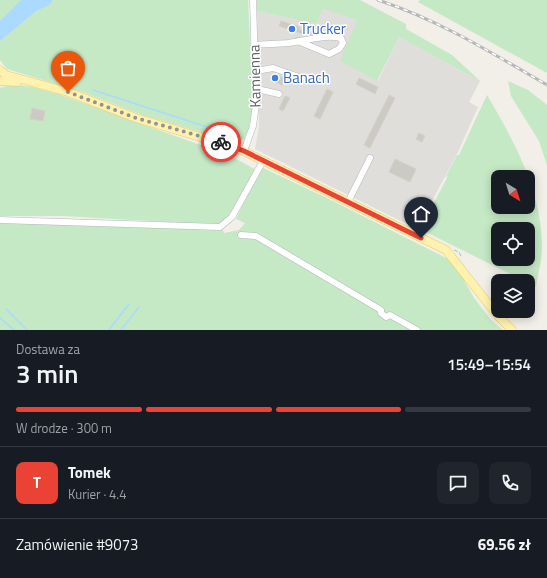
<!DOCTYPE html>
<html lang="pl">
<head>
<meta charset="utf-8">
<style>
  :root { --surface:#171b24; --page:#20242c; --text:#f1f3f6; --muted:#9ea1a6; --line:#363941; --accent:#ea4335 }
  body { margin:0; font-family:"Titillium Web",sans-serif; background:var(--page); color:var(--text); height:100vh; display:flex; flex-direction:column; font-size:15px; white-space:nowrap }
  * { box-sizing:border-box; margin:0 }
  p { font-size:13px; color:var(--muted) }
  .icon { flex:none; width:22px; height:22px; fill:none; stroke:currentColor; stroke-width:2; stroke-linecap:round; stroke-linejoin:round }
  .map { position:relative; height:330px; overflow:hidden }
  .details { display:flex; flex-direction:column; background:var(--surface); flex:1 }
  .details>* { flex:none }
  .needle { width:26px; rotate:142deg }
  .tools { position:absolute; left:491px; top:170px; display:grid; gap:8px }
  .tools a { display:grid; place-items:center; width:44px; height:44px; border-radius:8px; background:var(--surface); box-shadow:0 2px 10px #0003; font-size:20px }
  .pin { position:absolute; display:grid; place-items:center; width:34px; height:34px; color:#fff; margin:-41px -17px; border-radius:50% 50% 50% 0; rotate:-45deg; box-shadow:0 0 4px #0007 }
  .pin .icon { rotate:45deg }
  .courier { position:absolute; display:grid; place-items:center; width:40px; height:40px; margin:-20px; border:3px solid #ea4335; border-radius:50%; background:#fff; color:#222; box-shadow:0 1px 5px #0007 }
  .headline em { font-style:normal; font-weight:600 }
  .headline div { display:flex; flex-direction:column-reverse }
  .headline { display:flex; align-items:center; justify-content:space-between; height:68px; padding:0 16px }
  h1 { font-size:26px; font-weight:600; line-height:30px }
  .bar { display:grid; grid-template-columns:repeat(4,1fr); gap:6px 4px; align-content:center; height:48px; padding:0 16px }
  .bar i { height:5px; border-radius:3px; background:var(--line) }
  .bar .current { background:var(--accent) }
  .bar p { grid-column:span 4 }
  .line { display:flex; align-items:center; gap:10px; padding:0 16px; border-top:1px solid var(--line) }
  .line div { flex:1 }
  .round { display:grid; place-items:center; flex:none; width:42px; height:42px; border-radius:8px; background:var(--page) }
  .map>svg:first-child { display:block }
  .industrial { fill:#e0deda }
  .green { fill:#c5e8c5; fill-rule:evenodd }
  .water { fill:#aadaff }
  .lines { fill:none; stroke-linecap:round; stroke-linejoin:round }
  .stream { stroke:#aadaff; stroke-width:1.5 }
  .building { fill:#cccac5; stroke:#d6d1c6 }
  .minor-casing { stroke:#b5b8bc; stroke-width:7 }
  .major-casing { stroke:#f2c960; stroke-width:9 }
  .path { stroke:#9cc7a9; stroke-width:1; stroke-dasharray:4 2; stroke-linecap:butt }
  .minor { stroke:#fff; stroke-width:6 }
  .major { stroke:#fff2af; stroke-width:8 }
  .rail-casing { stroke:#b6b7b8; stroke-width:3 }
  .rail { stroke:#fff; stroke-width:1.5; stroke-dasharray:4.5; stroke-linecap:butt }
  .done { stroke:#929495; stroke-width:4; stroke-dasharray:0 7.2 }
  .route { stroke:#ea4335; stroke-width:5 }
  .shop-dot { fill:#3f7fe0; stroke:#fff; stroke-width:1.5 }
  .labels { text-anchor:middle; stroke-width:3; stroke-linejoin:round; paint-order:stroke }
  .shop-label { font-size:15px; fill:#366cbe; stroke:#fff; text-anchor:start }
  .street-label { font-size:15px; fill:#5f6368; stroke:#fff }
</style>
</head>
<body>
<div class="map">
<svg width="547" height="330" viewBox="0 0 547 330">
  <rect width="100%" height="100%" fill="#f1efe8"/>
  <!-- industrial -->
  <polygon class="industrial" points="323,9 358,20 378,81 399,37 480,81 469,102 478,107 457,154 417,229 255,149 259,127 257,11 316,24"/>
  <!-- green -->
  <g class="green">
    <polygon points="0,0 248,0 253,111 248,130 244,139 238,143 142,115 85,93 7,69 0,60"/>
    <polygon points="257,0 360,0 406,24 406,29 452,55 480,81 399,37 377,81 340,61 357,20 323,9 316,24 257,11"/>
    <polygon points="420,0 547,0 547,73 418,2"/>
    <polygon points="508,81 528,90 547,105 547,165 539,141 511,96"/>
    <path d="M13 84 32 87 58 94 231 156 256 170C246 190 235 209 220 225L64 216H0V88Z"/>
    <path d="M487 95C514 141 542 191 542 247 542 260 538 274 536 287L420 229 448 176 445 178 457 155H459ZM498 177H528V207H498ZM498 229H528V259H498Z"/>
    <polygon points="261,167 331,200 448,259 460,273 474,298 491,320 503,330 0,330 0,222 222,228 224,233 239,230 245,223 236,219"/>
  </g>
  <!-- water -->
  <polygon class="water" points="21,0 53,0 49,5 36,11 0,41 0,21"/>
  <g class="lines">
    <!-- stream -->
    <g class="stream">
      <polyline points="93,90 238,137"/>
      <polyline points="6,309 27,330"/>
      <polyline points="0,318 14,330"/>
      <polyline points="109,330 129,304"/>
      <polyline points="121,330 139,307"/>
    </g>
  </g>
  <!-- building -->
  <g class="building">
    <polygon points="281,21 300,27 299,29 314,34 306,35 279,26"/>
    <polygon points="273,73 285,79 282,85 270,79"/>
    <polygon points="359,78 378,87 375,94 356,84"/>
    <polygon points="327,89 333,92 320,119 314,116"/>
    <polygon points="389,95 395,98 370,148 364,145"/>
    <polygon points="285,96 290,98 283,111 279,109"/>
    <polygon points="32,108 45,111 43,121 30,119"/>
    <polygon points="419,133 425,136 422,142 416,139"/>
    <polygon points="395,159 416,169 410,182 389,172"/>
  </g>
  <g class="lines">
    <!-- minor casing -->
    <g class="minor-casing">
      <g id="minor">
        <path d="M254 45C265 44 277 44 288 43 305 41 324 34 341 38L343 43 339 49 329 54 298 41"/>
        <polyline points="256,71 273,68 302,78"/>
        <polyline points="257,89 279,94"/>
        <polyline points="244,151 253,126 256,104 253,0"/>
        <polyline points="348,202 370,158"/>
        <polyline points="0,220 220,227 232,217 263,161"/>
        <polyline points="241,235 256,236 381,310 381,313 386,317 390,315 417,330"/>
      </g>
    </g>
    <!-- major casing -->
    <g class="major-casing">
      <g id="major">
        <polyline points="0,70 6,75 68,92 136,118 237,148 446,250 498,316 512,330"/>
        <polyline points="0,81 17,82"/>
      </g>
    </g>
    <!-- path -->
    <polyline class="path" points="454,250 459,252 462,258"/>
    <!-- minor -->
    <use href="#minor" class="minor"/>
    <!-- major -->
    <use href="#major" class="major"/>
    <!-- rail casing -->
    <g class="rail-casing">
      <path id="rail" d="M378 0C439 20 492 53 547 85"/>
    </g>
    <!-- rail -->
    <use href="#rail" class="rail"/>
  </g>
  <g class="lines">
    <!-- done -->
    <polyline class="done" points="68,92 136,118 221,142"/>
    <!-- route -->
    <polyline class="route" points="221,142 244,151 421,238"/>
  </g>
  <!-- markers -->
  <g class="shop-dot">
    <circle cx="292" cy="29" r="4"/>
    <circle cx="275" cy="78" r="4"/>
  </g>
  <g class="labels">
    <!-- shop labels -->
    <g class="shop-label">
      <text x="300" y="34">Trucker</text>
      <text x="283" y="83">Banach</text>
    </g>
    <!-- street labels -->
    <g class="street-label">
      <text transform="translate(255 76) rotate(-91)" y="5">Kamienna</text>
    </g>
  </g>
</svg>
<div class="tools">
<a><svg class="needle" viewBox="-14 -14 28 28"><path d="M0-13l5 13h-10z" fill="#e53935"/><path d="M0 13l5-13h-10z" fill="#9ea1a6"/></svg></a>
<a><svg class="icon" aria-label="locate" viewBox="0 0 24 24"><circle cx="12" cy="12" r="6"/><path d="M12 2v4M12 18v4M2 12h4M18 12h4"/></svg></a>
<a><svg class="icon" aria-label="layers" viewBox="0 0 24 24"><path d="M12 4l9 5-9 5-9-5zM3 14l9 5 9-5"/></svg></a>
</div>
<div class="pin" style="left:68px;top:92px;background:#ea580c"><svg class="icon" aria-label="bag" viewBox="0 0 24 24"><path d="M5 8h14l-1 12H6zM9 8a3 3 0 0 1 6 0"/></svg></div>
<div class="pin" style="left:421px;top:238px;background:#1f2937"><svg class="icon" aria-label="home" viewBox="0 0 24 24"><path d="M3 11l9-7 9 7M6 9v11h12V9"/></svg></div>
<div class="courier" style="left:221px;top:142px"><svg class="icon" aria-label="bike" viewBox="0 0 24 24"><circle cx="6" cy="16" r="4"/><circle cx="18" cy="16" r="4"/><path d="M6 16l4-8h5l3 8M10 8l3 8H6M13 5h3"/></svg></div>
</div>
<section class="details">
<div class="headline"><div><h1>3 min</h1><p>Dostawa za</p></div><em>15:49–15:54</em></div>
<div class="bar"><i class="current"></i><i class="current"></i><i class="current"></i><i></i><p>W drodze · 300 m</p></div>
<div class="line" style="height:72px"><b class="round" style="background:var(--accent);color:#fff">T</b><div><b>Tomek</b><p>Kurier · 4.4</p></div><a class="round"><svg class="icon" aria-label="chat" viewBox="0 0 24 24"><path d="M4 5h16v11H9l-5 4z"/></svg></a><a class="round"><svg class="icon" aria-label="phone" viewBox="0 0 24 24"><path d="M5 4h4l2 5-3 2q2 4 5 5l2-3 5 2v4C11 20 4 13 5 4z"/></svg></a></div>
<div class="line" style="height:52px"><div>Zamówienie #9073</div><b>69.56 zł</b></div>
</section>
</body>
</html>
